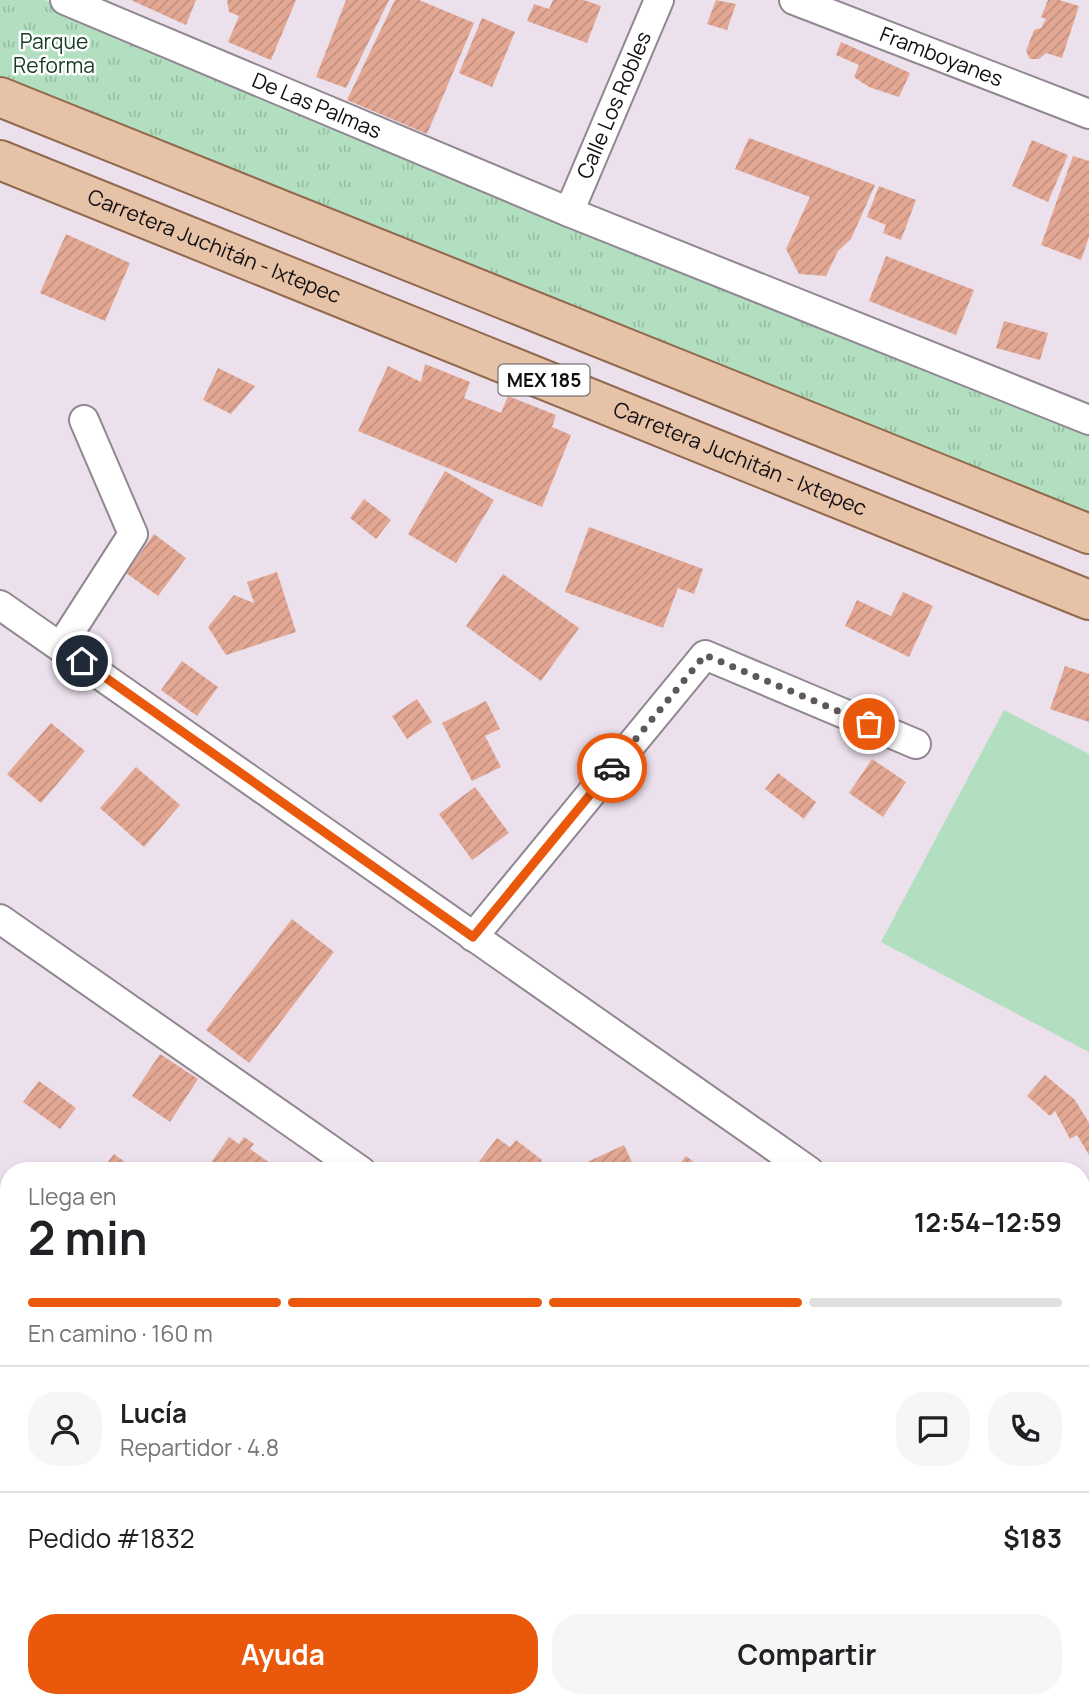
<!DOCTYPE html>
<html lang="es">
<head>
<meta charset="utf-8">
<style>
  :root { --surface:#fff; --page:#f6f6f6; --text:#202124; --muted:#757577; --line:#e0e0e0; --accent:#ea580c }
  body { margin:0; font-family:Manrope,sans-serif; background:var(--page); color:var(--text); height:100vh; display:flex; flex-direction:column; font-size:26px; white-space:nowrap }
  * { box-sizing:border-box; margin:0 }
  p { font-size:23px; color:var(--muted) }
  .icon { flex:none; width:38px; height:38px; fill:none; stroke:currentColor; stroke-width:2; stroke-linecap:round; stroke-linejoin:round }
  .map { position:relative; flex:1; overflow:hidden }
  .sheet { position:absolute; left:0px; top:1162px; width:1090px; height:546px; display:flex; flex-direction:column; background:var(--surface); border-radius:28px 28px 0 0; box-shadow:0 4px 10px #0003 }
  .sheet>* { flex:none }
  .pin { position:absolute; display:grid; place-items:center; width:60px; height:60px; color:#fff; margin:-30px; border:4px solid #fff; border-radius:50%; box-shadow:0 2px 7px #0007 }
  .courier { position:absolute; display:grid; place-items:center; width:70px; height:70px; margin:-35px; border:5px solid #ea580c; border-radius:50%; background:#fff; color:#222; box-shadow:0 2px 9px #0007 }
  .headline em { font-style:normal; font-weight:700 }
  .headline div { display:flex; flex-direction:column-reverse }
  .headline { display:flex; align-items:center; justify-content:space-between; height:119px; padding:0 28px }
  h1 { font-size:46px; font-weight:700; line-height:52px }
  .bar { display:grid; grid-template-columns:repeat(4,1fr); gap:10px 7px; align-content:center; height:84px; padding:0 28px }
  .bar i { height:9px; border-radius:5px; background:var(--line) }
  .bar .on { background:var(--accent) }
  .bar p { grid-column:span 4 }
  .line { display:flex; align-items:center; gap:18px; padding:0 28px; border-top:2px solid var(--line) }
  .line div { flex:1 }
  .round { display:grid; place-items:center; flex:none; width:74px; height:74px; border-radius:28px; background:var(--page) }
  .action { display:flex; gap:14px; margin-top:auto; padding:14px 28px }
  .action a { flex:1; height:80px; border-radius:28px; background:var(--accent); color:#fff; font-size:28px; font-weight:700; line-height:80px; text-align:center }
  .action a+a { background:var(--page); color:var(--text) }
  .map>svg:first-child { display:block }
  .park { fill:url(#park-tufts) }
  .pitch { fill:#b2dfbf }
  .building { fill:url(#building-hatch) }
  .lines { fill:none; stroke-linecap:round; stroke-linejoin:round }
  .minor-casing { stroke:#908791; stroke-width:32 }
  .primary-casing { stroke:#91684d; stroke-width:42 }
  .minor { stroke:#fff; stroke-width:28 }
  .primary { stroke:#e6c2a7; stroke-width:38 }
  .done { stroke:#5e585e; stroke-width:7; stroke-dasharray:0 12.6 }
  .route { stroke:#ea580c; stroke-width:9 }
  .labels { text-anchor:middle; stroke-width:5; stroke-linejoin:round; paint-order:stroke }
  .shield { fill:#fff; stroke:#595659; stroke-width:2 }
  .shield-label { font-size:19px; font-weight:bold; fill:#120e12 }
  .park-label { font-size:21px; fill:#143c24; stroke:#fff }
  .street-label { font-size:21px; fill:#120e12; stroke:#fff }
</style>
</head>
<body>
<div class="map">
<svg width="1089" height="1708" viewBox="0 0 1089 1708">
  <defs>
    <pattern id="park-tufts" width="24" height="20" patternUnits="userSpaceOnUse" patternTransform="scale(1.75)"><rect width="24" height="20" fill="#b2dfbf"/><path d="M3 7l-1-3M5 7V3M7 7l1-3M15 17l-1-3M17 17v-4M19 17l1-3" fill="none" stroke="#98bea3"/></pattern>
    <pattern id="building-hatch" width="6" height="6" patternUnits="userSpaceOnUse" patternTransform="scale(1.75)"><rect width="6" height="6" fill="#e3a894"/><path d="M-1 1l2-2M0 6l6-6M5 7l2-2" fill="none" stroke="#c28f7f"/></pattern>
  </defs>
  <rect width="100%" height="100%" fill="#ebe0ec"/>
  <!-- park -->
  <polygon class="park" points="0,0 44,0 565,220 1089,435 1089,514 0,82"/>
  <!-- pitch -->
  <polygon class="pitch" points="1004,710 1089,754 1089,1052 881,942"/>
  <!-- building -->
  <g class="building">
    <polygon points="131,0 196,0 186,25"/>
    <polygon points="227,0 296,0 271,60 228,42 239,16 229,12"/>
    <polygon points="346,0 389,0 346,88 316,77"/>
    <polygon points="395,0 419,0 474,23 427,134 347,100"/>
    <polygon points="553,0 584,0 601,6 587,43 527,21 534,4 549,9"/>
    <polygon points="716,0 736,4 727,30 707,24"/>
    <polygon points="1048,0 1059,0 1079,6 1062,58 1046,53 1039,59 1030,59 1026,51 1034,30 1041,28 1046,19 1041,17"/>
    <polygon points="482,18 515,32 492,87 459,73"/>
    <polygon points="841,42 910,73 899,97 869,87 854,77 859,65 836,55"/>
    <polygon points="749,138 875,185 851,239 838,251 826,276 799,274 786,249 810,197 735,169"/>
    <polygon points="1032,140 1068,155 1048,202 1012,186"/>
    <polygon points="1073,156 1089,161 1089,237 1081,260 1041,245"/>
    <polygon points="879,186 916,200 901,240 883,233 886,225 867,217"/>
    <polygon points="66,234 130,263 105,321 40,293"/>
    <polygon points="886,256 974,290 956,335 869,301"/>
    <polygon points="1004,321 1048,333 1040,360 996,348"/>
    <polygon points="425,364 470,382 464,398 501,413 508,396 556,415 552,427 571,435 542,507 358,431 388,366 421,382"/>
    <polygon points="218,368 255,386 231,414 203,400"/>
    <polygon points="445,471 494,500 456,563 408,534"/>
    <polygon points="364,499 391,520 376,539 350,518"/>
    <polygon points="589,527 703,569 694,594 678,588 663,628 565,592"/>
    <polygon points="154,534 186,558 158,596 126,573"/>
    <polygon points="277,572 296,632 226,655 208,627 234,595 254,603 247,582"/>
    <polygon points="503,574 579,628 541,681 466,626"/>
    <polygon points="903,592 933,606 909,657 845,626 857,600 891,616"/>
    <polygon points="182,661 218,687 197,716 161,690"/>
    <polygon points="1065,666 1089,674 1089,722 1050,709"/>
    <polygon points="417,699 432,722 407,739 392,716"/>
    <polygon points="486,701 500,729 485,736 501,767 472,781 442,723"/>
    <polygon points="51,723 85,751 41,803 7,774"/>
    <polygon points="872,759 906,782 883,817 849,793"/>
    <polygon points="136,767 180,805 144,847 100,808"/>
    <polygon points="778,773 816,802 804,819 765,789"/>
    <polygon points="475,787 509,833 472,860 439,814"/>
    <polygon points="292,919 334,952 249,1063 206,1030"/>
    <polygon points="160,1054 198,1079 170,1122 132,1096"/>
    <polygon points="1045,1075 1075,1100 1089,1123 1089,1155 1077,1135 1070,1139 1055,1111 1050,1116 1027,1096"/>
    <polygon points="39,1081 76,1108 60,1129 23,1102"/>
    <polygon points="229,1137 239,1144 244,1137 254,1144 250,1149 270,1163 265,1171 205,1171"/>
    <polygon points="497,1138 510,1147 516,1140 542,1160 534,1171 472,1171"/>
    <polygon points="624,1145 636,1171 589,1171 585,1163"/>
    <polygon points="114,1154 137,1171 107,1171 103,1168"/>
    <polygon points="686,1156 705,1171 674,1171"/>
    <polygon points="0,1328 9,1335 9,1355 0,1348"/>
    <polygon points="590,1699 643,1699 638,1708 584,1708"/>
  </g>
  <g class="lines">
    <!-- minor casing -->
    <g class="minor-casing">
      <g id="minor">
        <path id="s1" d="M65 0 569 212 1089 420"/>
        <path id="s2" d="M794 0 1089 114"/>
        <path id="s3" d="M569 212 659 0"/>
        <polyline points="0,605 809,1171"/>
        <polyline points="61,646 133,534 84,420"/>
        <polyline points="0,919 361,1171"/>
        <polyline points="473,937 705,655 916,744"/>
        <polyline points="1082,1359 1089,1364"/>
        <polyline points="1082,1555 1089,1543"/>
        <polyline points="1082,1615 1089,1604"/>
        <polyline points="1018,1703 1089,1702"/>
      </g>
    </g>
    <!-- primary casing -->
    <g class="primary-casing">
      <g id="primary">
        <polyline points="0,97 1089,534"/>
        <path id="s4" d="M0 160 1089 600"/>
      </g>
    </g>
    <!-- minor -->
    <use href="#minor" class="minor"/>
    <!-- primary -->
    <use href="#primary" class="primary"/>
  </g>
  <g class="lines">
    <!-- done -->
    <polyline class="done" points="612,768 705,655 869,724"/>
    <!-- route -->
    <polyline class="route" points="82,661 473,937 612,768"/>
  </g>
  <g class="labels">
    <!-- shield labels -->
    <rect class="shield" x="498.5" y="364.5" width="91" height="31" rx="5"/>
    <g class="shield-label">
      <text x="544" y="387">MEX 185</text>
    </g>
    <!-- park labels -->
    <g class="park-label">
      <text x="54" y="49">Parque<tspan x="54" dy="24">Reforma</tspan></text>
    </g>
    <!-- street labels -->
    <g class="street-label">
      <text dy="7" stroke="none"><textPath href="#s2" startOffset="158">Framboyanes</textPath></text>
      <text dy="7" stroke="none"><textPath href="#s1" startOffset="273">De Las Palmas</textPath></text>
      <text dy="7" stroke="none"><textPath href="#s3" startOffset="116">Calle Los Robles</textPath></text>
      <text dy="7" stroke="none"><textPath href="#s4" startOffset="231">Carretera Juchitán - Ixtepec</textPath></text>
      <text dy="7" stroke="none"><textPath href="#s4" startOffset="798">Carretera Juchitán - Ixtepec</textPath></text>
    </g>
  </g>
</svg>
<div class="pin" style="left:869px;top:724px;background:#ea580c"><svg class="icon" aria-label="bag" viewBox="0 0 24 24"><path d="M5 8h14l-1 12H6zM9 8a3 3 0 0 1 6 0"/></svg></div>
<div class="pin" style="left:82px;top:661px;background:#1f2937"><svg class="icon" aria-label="home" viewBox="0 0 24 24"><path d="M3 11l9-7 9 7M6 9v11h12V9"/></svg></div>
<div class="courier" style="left:612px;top:768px"><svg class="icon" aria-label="car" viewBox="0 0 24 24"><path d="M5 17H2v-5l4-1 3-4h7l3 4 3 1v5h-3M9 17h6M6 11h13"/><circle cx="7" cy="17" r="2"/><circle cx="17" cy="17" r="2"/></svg></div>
<section class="sheet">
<div class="headline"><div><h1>2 min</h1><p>Llega en</p></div><em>12:54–12:59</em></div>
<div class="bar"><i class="on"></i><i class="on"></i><i class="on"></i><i></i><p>En camino · 160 m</p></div>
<div class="line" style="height:126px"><a class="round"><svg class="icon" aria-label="person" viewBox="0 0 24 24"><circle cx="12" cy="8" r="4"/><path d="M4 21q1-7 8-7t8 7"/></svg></a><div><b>Lucía</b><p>Repartidor · 4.8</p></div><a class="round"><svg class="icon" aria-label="chat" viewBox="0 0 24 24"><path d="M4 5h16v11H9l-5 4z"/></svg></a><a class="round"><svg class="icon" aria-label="phone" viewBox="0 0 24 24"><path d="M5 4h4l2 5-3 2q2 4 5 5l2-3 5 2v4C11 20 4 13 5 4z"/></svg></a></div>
<div class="line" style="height:91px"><div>Pedido #1832</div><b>$183</b></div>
<div class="action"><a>Ayuda</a><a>Compartir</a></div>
</section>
</div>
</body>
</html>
